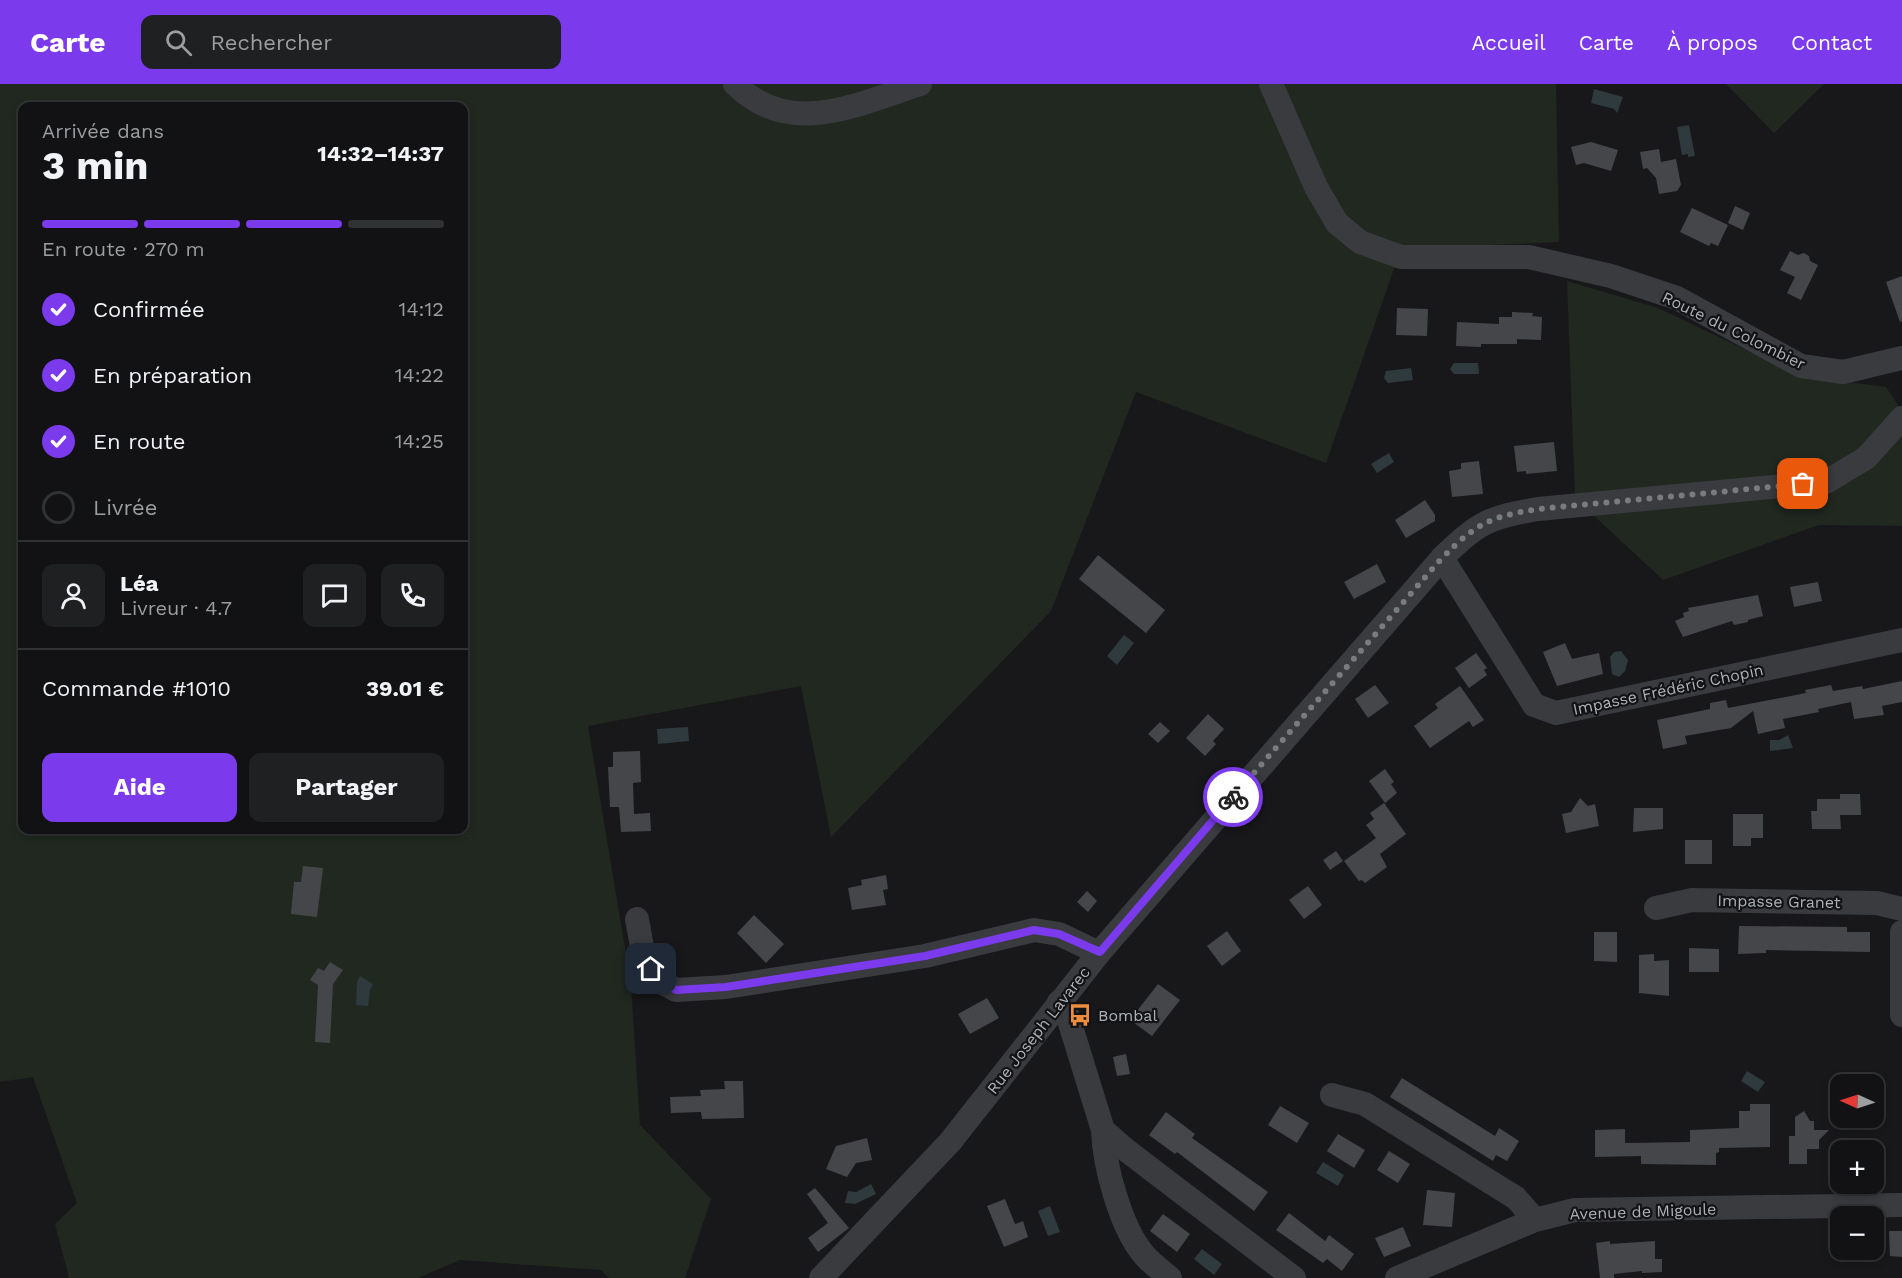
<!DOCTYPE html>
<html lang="fr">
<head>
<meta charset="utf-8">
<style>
  :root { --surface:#121214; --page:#1f2022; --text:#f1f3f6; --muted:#9c9ea0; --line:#313234; --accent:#7c3aed }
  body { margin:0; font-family:"Work Sans",sans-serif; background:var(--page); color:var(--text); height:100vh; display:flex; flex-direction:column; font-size:22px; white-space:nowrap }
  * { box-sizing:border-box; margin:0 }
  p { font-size:20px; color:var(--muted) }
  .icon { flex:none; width:33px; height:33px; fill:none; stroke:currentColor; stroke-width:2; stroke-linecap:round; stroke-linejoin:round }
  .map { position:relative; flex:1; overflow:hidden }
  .panel { position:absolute; left:18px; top:18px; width:450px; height:732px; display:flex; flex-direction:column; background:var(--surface); border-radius:12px; box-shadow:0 3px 9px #0003,0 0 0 2px var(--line) }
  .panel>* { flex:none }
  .needle { width:39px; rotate:273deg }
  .fabs { position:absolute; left:1830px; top:990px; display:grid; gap:12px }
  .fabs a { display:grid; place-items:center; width:54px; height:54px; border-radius:12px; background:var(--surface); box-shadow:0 3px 9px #0003,0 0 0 2px var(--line); font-size:30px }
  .pin { position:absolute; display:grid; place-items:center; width:51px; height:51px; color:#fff; margin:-26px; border-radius:12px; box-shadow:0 3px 9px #0006 }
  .courier { position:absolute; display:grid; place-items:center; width:60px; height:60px; margin:-30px; border:4px solid #7c3aed; border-radius:50%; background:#fff; color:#222; box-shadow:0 2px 8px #0007 }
  .headline em { font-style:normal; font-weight:700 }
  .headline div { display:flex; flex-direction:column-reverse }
  .headline { display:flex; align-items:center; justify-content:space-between; height:102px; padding:0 24px }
  h1 { font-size:39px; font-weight:700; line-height:45px }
  .bar { display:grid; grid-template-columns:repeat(4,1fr); gap:9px 6px; align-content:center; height:72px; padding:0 24px }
  .bar i { height:8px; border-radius:4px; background:var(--line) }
  .bar .selected { background:var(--accent) }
  .bar p { grid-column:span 4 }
  .line { display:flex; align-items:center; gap:15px; padding:0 24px; border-top:2px solid var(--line) }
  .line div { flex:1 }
  .round { display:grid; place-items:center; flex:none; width:63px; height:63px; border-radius:12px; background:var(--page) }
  ol { padding:0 24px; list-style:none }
  li { display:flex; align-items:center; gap:18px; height:66px }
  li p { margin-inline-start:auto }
  li .icon { padding:6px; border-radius:50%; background:var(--accent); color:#fff; stroke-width:4 }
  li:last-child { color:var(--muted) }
  li i { width:33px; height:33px; border:3px solid var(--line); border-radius:50% }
  .primary-button { display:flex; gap:12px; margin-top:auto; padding:12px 24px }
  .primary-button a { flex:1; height:69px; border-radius:12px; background:var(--accent); color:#fff; font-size:24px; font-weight:700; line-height:69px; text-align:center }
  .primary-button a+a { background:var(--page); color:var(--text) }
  header { display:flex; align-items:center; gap:36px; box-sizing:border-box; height:84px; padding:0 30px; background:var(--accent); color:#fff }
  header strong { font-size:28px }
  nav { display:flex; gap:33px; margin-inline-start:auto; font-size:21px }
  .search { width:420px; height:54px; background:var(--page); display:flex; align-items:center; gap:15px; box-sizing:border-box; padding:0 21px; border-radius:12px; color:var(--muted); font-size:22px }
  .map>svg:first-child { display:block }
  .green { fill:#202820; fill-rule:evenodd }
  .water { fill:#2e3a3d }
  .building { fill:#45464a }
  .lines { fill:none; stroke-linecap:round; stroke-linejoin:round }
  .minor { stroke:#393b3f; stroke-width:24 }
  .done { stroke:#787c81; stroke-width:6; stroke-dasharray:0 10.8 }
  .route { stroke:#7c3aed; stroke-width:8 }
  .labels { text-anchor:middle; stroke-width:4.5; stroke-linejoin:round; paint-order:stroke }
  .street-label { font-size:16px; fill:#abb2b9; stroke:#131315 }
  .poi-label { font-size:16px; fill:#abb2b9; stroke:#131315; text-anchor:start }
</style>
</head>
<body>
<header>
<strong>Carte</strong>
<div class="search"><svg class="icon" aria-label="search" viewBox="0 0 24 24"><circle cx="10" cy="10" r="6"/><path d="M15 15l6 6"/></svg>Rechercher</div>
<nav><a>Accueil</a><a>Carte</a><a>À propos</a><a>Contact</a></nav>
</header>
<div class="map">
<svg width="1902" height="1194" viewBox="0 0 1902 1194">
  <rect width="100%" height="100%" fill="#18181a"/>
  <!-- green -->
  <g class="green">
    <path d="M0 0H1556L1559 158 1401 165 1326 379 1136 308 1051 527 831 753 801 602 588 642 631 900 640 1041 711 1115 685 1194H609L601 1186 460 1176 418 1194H69L55 1140 77 1119 33 993 0 998ZM22 22H464V746H22Z"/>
    <polygon points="1726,0 1824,0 1774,49"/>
    <polygon points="1567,197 1658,224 1801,292 1886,303 1902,327 1902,442 1819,441 1663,496 1575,414"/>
  </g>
  <!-- water -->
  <g class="water">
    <polygon points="1594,5 1623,13 1617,29 1614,25 1591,19"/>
    <polygon points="1689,41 1695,72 1688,73 1688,70 1682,71 1677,43"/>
    <polygon points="1454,279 1478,279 1479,290 1454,290 1450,285"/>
    <polygon points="1411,284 1413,296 1388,299 1384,294 1386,287"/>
    <polygon points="1389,369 1394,378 1377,389 1371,380"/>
    <polygon points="1124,551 1134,559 1117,581 1107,572"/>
    <polygon points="1621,567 1628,576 1625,587 1619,593 1612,590 1610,573 1614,568"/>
    <polygon points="688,643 689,657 658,660 657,645"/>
    <polygon points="1788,651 1793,664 1770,667 1770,656 1779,656"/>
    <polygon points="360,892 373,900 370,906 368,922 356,921 357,898"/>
    <polygon points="1747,987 1765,998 1758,1008 1741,997"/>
    <polygon points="1323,1078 1344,1091 1338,1102 1316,1089"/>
    <polygon points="871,1100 876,1110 855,1120 845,1119 848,1107 856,1108"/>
    <polygon points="1050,1122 1060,1148 1048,1152 1038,1127"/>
    <polygon points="1202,1165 1222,1180 1214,1191 1194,1175"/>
  </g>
  <!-- building -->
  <g class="building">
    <polygon points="1591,58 1618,66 1611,87 1584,79 1576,81 1571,63"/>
    <polygon points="1659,65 1661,78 1676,75 1681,101 1677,107 1659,110 1656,94 1647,84 1643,85 1640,68"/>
    <polygon points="1735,122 1750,129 1743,146 1728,139"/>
    <polygon points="1692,124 1728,141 1718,162 1711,159 1709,162 1680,148"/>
    <polygon points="1790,167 1798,171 1804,169 1809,172 1810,177 1818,181 1801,216 1787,209 1795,193 1780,186"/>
    <polygon points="1902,192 1902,237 1900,238 1886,198"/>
    <polygon points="1397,224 1428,225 1427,252 1396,251"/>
    <polygon points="1512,228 1533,229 1532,232 1542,233 1541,256 1517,255 1517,260 1481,260 1481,263 1456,262 1457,238 1499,240 1499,233 1512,233"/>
    <polygon points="1554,358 1557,387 1526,390 1526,387 1517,388 1514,362"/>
    <polygon points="1479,377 1483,410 1452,413 1449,387 1461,385 1461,379"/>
    <polygon points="1425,416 1435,431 1435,437 1406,454 1395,436"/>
    <polygon points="1098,471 1165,526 1146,549 1079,495"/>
    <polygon points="1377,480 1386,498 1354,515 1344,498"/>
    <polygon points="1818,498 1822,517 1794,523 1790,503"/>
    <polygon points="1758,511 1763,532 1748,536 1748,538 1734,541 1732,537 1683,553 1675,537 1684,533 1683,529 1689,527 1688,524"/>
    <polygon points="1565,559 1572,575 1599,569 1603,590 1557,602 1543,568"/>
    <polygon points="1476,569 1487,584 1484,586 1487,591 1469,604 1455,584"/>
    <polygon points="1902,597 1902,618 1882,622 1884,631 1854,635 1851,618 1818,625 1819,628 1783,635 1785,644 1758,650 1753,627 1731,644 1685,652 1687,660 1663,665 1657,636 1710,625 1710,619 1726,616 1728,624 1806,609 1805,606 1831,601 1833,607 1862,602 1863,605"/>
    <polygon points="1375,601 1389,619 1368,634 1355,615"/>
    <polygon points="1460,602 1484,636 1473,643 1469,637 1430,664 1414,642 1438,624 1435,620"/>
    <polygon points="1208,630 1224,645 1213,657 1216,660 1205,672 1186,654"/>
    <polygon points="1160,638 1170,647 1158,659 1148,650"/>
    <polygon points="640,667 641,698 633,699 634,730 650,729 651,747 621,748 619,723 610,723 608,683 613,683 613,668"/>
    <polygon points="1385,685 1394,698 1391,700 1397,709 1385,719 1369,697"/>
    <polygon points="1840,710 1860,710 1861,731 1840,731 1841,745 1812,745 1811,727 1817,727 1817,715 1840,715"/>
    <polygon points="1580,714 1588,722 1595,720 1599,742 1566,749 1562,730 1571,728"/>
    <polygon points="1384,719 1406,750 1380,770 1387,783 1365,799 1362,796 1359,797 1344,777 1376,754 1366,741 1374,735 1370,729"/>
    <polygon points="1634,724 1663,724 1663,745 1633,748"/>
    <polygon points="1733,730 1763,730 1763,754 1751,754 1751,762 1733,762"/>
    <rect x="1685" y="756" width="27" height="24"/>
    <polygon points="1336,767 1343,777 1330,786 1323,776"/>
    <polygon points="303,782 323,784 317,833 291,830 294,798 301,798"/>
    <polygon points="886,791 888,805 883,806 886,821 852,826 848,804 862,801 861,796"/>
    <polygon points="1308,802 1322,821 1304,835 1289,816"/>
    <polygon points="1087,807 1097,817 1088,828 1077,818"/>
    <polygon points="754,831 784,860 766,879 737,849"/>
    <polygon points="1739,842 1847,843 1847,848 1870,848 1870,868 1766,866 1766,869 1738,870"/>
    <polygon points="1227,847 1241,867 1222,882 1207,862"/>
    <polygon points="1594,848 1617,848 1617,878 1594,877"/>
    <polygon points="1689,864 1719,865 1719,888 1689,888"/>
    <polygon points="1654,870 1654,877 1669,876 1669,912 1639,909 1639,871"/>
    <polygon points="330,878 343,886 333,900 330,959 315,958 318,901 310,896 318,884 324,887"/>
    <polygon points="1158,900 1180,916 1152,952 1130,936"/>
    <polygon points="987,914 999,934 970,950 958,930"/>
    <polygon points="1126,970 1130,990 1117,992 1113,973"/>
    <polygon points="1402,994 1495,1052 1499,1044 1519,1057 1507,1077 1496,1071 1493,1077 1390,1013"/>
    <polygon points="724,997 743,997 744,1034 702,1035 701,1028 671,1029 670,1013 701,1012 700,1006 725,1005"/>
    <polygon points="1750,1020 1770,1020 1770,1063 1719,1064 1719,1068 1716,1069 1716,1081 1641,1080 1641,1072 1595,1073 1595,1046 1625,1045 1625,1059 1690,1058 1690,1046 1739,1044 1739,1027 1750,1027"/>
    <polygon points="1280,1022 1309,1039 1297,1059 1268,1041"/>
    <polygon points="1804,1027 1810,1037 1814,1037 1814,1046 1829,1046 1819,1056 1819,1065 1807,1065 1807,1080 1789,1080 1789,1052 1795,1052 1795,1033"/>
    <polygon points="1166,1028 1195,1050 1192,1054 1268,1108 1254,1127 1177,1068 1175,1070 1149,1051"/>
    <polygon points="1338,1050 1365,1066 1354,1084 1327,1067"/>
    <polygon points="867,1054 872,1076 856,1079 847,1093 826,1085 836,1062"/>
    <polygon points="1389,1067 1410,1080 1398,1099 1377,1086"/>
    <polygon points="815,1104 849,1144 818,1168 808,1154 828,1139 807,1110"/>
    <polygon points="1427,1106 1455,1109 1452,1143 1423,1141"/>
    <polygon points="1005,1115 1015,1140 1023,1137 1028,1153 1004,1163 987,1122"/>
    <polygon points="1289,1129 1325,1157 1329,1151 1354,1170 1342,1187 1327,1175 1323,1179 1276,1146"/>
    <polygon points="1163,1130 1190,1150 1177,1168 1150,1147"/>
    <polygon points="1403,1143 1411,1162 1384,1173 1375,1154"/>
    <polygon points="1889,1147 1902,1147 1902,1173 1890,1172"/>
    <polygon points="1610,1157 1610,1160 1655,1157 1655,1175 1662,1175 1662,1188 1642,1189 1642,1187 1614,1190 1614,1194 1600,1194 1596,1159"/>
  </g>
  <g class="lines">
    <!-- minor -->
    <g class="minor">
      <path d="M735 0C790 55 858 20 920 0"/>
      <polyline points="1271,0 1316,103 1337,139 1360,158 1401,173 1529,173 1611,192 1677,214 1801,282 1843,288 1902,274"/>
      <polyline points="1442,474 1534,621 1556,629 1902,556"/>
      <polyline points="1656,824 1692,816 1877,819 1902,825"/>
      <polyline points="637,835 644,874 659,897 676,906 726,903 925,872 1034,846 1059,850 1099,869"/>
      <polyline points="1902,848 1902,931"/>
      <path d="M1059 918 1068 933 1103 1046C1104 1082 1121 1145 1145 1172 1152 1180 1162 1187 1170 1194"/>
      <polyline points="1332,1011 1365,1020 1516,1114 1535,1136"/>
      <polyline points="1103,1046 1126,1066 1294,1194"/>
      <path d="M821 1194 950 1058 1099 869 1442 474C1477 439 1489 433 1538 425L1826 398 1866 374 1902 334"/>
      <polyline points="1397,1194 1535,1136 1575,1126 1902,1121"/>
    </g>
  </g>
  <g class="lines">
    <!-- done -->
    <path class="done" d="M1233 713 1442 474C1477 439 1489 433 1538 425L1803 400"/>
    <!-- route -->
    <polyline class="route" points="651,885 659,897 676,906 726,903 925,872 1034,846 1059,850 1100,868 1233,713"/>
  </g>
  <!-- icons -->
  <defs>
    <g id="bus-bare" transform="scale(1.8)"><path d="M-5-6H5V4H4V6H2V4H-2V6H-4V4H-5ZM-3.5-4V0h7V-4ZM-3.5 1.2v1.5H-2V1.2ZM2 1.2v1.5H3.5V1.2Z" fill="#eb8c3f" stroke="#131315" stroke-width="2.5" paint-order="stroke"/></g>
  </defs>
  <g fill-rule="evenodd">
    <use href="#bus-bare" x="1080" y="931"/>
  </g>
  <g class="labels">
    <!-- street labels -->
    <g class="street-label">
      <text transform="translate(1734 246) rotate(26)" y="6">Route du Colombier</text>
      <text transform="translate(1668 605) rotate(-12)" y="6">Impasse Frédéric Chopin</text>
      <text transform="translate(1779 817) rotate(1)" y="6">Impasse Granet</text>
      <text transform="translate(1038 946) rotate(-52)" y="6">Rue Joseph Lavarec</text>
      <text transform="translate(1643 1127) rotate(-2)" y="6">Avenue de Migoule</text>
    </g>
    <!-- poi labels -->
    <g class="poi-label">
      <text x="1098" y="937">Bombal</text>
    </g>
  </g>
</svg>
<div class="fabs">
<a><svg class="needle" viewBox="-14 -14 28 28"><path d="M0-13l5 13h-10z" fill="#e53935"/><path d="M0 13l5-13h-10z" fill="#9c9ea0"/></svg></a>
<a>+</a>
<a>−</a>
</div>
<div class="pin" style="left:1803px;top:400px;background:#ea580c"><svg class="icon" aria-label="bag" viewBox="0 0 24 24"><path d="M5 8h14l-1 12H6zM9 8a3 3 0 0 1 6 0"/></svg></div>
<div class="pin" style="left:651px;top:885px;background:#1f2937"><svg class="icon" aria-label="home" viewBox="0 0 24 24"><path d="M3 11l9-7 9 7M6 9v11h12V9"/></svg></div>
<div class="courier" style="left:1233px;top:713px"><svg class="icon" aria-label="bike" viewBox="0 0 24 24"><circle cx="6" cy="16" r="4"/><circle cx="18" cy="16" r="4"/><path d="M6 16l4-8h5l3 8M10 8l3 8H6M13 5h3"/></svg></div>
<section class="panel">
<div class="headline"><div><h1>3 min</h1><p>Arrivée dans</p></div><em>14:32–14:37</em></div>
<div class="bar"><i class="selected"></i><i class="selected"></i><i class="selected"></i><i></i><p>En route · 270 m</p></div>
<ol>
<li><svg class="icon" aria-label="check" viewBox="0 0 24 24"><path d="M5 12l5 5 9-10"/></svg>Confirmée<p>14:12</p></li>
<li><svg class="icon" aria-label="check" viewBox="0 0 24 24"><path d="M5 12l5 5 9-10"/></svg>En préparation<p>14:22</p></li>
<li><svg class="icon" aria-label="check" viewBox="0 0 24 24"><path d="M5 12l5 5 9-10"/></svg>En route<p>14:25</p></li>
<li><i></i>Livrée</li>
</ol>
<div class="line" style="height:108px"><a class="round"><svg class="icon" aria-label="person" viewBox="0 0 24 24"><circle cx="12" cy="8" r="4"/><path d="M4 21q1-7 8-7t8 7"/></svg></a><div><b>Léa</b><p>Livreur · 4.7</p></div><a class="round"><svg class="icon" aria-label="chat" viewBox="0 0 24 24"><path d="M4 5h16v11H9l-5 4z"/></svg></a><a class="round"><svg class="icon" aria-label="phone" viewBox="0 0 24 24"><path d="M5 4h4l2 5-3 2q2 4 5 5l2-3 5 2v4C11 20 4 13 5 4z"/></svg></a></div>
<div class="line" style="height:78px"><div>Commande #1010</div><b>39.01 €</b></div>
<div class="primary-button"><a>Aide</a><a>Partager</a></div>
</section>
</div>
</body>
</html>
